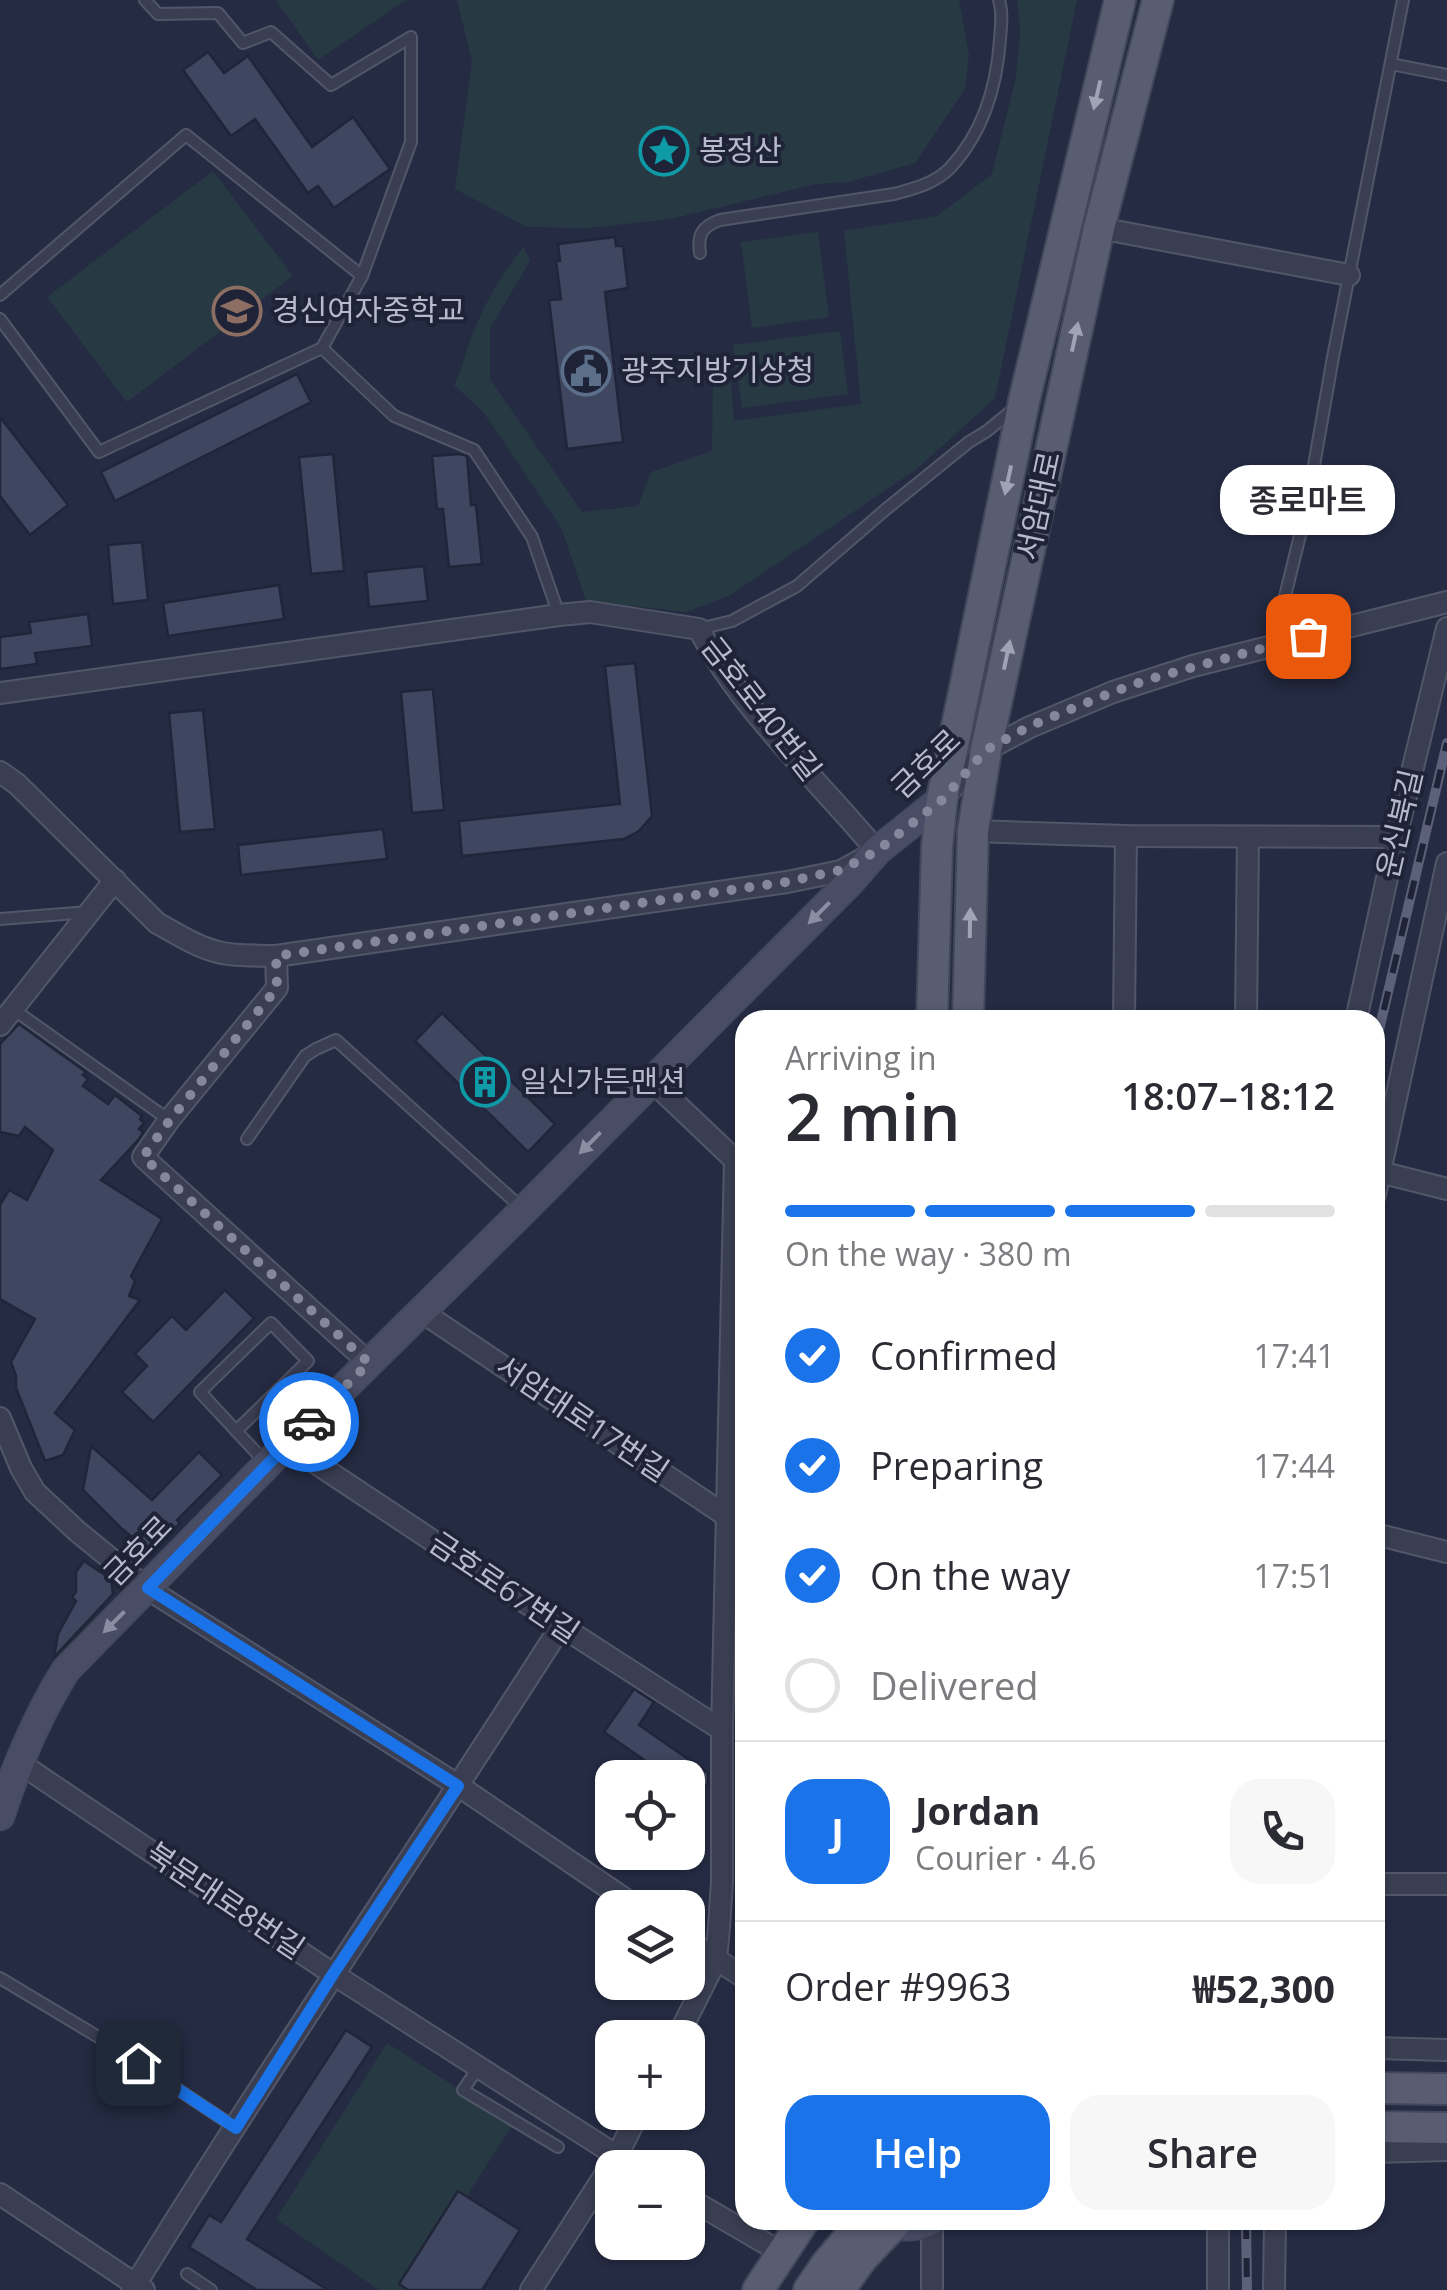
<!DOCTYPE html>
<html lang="en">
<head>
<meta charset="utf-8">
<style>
  :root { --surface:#fff; --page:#f7f7f7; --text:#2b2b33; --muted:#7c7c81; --line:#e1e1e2; --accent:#1a73e8 }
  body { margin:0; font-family:"Open Sans","Noto Sans KR",sans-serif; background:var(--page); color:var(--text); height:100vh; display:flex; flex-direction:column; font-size:38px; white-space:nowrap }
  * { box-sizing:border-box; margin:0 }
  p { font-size:32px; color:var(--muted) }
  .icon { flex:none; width:55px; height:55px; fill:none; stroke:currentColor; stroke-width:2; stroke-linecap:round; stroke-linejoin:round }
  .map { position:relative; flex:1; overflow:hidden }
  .details { position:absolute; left:735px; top:1010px; width:650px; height:1220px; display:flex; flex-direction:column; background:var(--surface); border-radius:30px; box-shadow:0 2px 8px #0004 }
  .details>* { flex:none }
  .controls { position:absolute; left:595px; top:1760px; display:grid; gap:20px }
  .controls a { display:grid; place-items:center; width:110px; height:110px; border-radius:20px; background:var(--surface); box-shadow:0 2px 8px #0004; font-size:50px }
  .pin { position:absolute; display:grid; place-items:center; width:85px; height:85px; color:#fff; margin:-42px; border-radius:20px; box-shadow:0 5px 15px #0006 }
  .courier { position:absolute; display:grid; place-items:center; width:100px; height:100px; margin:-50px; border:8px solid #1a73e8; border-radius:50%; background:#fff; color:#222; box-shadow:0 2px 12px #0007 }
  .bubble { position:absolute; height:70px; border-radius:30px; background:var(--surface); box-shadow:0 2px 8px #0004; font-size:32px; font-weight:600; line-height:70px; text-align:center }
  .head em { font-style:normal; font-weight:600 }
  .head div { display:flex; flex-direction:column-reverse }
  .head { display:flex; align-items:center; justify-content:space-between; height:170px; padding:0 50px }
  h1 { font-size:65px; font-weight:600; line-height:75px }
  .bar { display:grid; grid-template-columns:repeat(4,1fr); gap:15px 10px; align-content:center; height:120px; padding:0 50px }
  .bar i { height:12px; border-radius:8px; background:var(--line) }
  .bar .selected { background:var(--accent) }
  .bar p { grid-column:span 4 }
  .line { display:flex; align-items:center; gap:25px; padding:0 50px; border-top:2px solid var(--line) }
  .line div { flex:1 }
  .round { display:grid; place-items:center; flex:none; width:105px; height:105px; border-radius:30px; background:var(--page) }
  ol { padding:0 50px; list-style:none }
  li { display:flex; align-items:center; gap:30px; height:110px }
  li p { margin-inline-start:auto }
  li .icon { padding:10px; border-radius:50%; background:var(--accent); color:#fff; stroke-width:4 }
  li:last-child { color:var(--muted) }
  li i { width:55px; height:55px; border:5px solid var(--line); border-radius:50% }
  .cta { display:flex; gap:20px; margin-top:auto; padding:20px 50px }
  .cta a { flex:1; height:115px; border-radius:30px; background:var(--accent); color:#fff; font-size:40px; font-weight:600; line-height:115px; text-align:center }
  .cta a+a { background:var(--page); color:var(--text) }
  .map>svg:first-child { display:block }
  .green { fill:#273a43 }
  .building { fill:#3f4660; stroke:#202539; stroke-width:2.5 }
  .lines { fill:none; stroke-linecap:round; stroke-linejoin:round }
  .lane-casing { stroke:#525669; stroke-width:14 }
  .street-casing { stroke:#525669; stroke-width:24 }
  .secondary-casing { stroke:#43475b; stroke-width:31 }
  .primary-casing { stroke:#43475b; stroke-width:34 }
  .lane { stroke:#3a3e52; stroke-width:10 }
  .street { stroke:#3a3e52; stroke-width:20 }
  .secondary { stroke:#484c65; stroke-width:28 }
  .primary { stroke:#585d72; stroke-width:30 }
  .rail-casing { stroke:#5c6179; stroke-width:10 }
  .rail { stroke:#1e2337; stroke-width:6; stroke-dasharray:19; stroke-linecap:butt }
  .oneway { fill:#9fa3b6 }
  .oneway2 { fill:#8b8ea3 }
  .done { stroke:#84889c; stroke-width:10; stroke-dasharray:0 18 }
  .route { stroke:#1a73e8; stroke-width:12 }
  .labels { text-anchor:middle; stroke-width:8; stroke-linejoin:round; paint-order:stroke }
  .poi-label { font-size:30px; fill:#b7bacc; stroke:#1e2337; text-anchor:start }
  .street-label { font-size:30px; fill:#b7bacc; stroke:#1e2337 }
</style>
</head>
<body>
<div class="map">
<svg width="1447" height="2290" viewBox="0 0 1447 2290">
  <rect width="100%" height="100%" fill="#252b43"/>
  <!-- green -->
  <g class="green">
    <polygon points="276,0 406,0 318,60"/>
    <polygon points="457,0 959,0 969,55 965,89 915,163 848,182 816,184 670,219 589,228 527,227 455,189 472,61"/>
    <path d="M1017 0H1077L995 398 917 469 729 596 686 612 586 601 561 527 484 413 454 385C462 369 465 354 471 338 482 309 503 269 524 247L530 261 490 328V379L582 512 638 506 651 472 712 451 713 370 730 371 734 421 861 404 844 231 937 216 992 174 1016 78 1020 32Z"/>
    <polygon points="213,171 293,276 127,402 47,297"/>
    <polygon points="818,232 829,317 752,328 741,242"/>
    <polygon points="840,331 848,394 742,408 733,345"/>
    <polygon points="387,2043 513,2124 406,2290 379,2290 276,2219"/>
  </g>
  <!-- building -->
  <g class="building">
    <polygon points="208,52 224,73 248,56 312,147 353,117 390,169 334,208 318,186 308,193 255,119 231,136 183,70"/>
    <polygon points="615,237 616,246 623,246 628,288 605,292 623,442 567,449 549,300 561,299 556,261 560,261 558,244"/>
    <polygon points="297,374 311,402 115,501 101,472"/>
    <polygon points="0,417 68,505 30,535 0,496"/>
    <polygon points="333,454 344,571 311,574 299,457"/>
    <polygon points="460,454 467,456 471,505 476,505 482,564 449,567 443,509 437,509 432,456"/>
    <polygon points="142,542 148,600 113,604 108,545"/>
    <polygon points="424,566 428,601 369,607 366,572"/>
    <polygon points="279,585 284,619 168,636 163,603"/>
    <polygon points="88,614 92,646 35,653 37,664 0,669 0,637 31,633 29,622"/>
    <polygon points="635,663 652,816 639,831 624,839 462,856 459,821 620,804 605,666"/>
    <polygon points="433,689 444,810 412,813 401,692"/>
    <polygon points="203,710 215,829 180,832 169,713"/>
    <polygon points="383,829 387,859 241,875 238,845"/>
    <polygon points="442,1013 555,1124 528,1152 415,1041"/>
    <polygon points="19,1024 86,1072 83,1075 88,1079 83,1086 108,1104 115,1095 142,1116 140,1119 144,1123 139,1129 143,1132 139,1139 101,1180 162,1219 131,1276 135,1281 129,1296 140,1300 55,1413 75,1430 63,1455 45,1461 16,1388 16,1376 11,1362 35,1319 0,1299 0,1205 9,1190 27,1200 53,1150 25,1127 19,1136 0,1132 0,1044"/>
    <polygon points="225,1290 254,1318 153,1422 122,1392 147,1366 135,1354 172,1316 186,1330"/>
    <polygon points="91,1446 152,1500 199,1452 222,1475 177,1520 180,1523 152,1553 121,1528 83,1490"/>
    <polygon points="84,1561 111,1579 113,1594 54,1657 58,1634 76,1601 72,1597 76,1592 76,1572"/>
    <polygon points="634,1689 654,1702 639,1725 708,1773 708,1783 698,1797 688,1790 688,1778 670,1778 604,1732"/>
    <polygon points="346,2030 372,2047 247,2239 328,2290 257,2290 189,2247 209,2215 221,2222"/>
    <polygon points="458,2191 520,2230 482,2290 408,2290 399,2284"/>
  </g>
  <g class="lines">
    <!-- lane casing -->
    <g class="lane-casing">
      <g id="lane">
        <polyline points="1391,64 1447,75"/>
        <path d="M700 253C697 234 703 226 720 220L894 194C913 189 936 183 950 168 983 133 997 85 1000 39 1001 26 1003 13 999 0"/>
        <polyline points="0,295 186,135 362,276"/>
        <polyline points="0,319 99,452 322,348 362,276 411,142 411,37 331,85 271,32 243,43 218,13 158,14 145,0"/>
        <polyline points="322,348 394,416 474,450 532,537 559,615"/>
        <polyline points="699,629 732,621 797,586 885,510 969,442 987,431 1015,408"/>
        <polyline points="1273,645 1306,511 1333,357 1403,0"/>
        <polyline points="0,919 89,912"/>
        <polyline points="13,1009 169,1120"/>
        <polyline points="247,1139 305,1056 316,1049 336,1040 524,1210"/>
        <polyline points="236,1431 308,1361 271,1323 200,1392 267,1464"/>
        <polyline points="0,1978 105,2041 236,2128"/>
        <polyline points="478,2068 463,2090 558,2147"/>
        <polyline points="187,2274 211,2290"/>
      </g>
    </g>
    <!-- street casing -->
    <g class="street-casing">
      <g id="street">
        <polyline points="1099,228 1349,275"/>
        <path d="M0 693 559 615 590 612 699 629C740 709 819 781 877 851L841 871 787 882 276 956C258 955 236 957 218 952 197 947 177 934 157 923L17 784 0 772"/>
        <polyline points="945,796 986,750 1030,727 1113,692 1193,666 1447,602"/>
        <polyline points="973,831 1126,836 1396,837"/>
        <polyline points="276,956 277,988 169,1120 143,1157 369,1363"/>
        <polyline points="1124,1020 1126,836"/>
        <polyline points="1246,1020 1248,837"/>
        <polyline points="1356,1020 1396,837 1447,628"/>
        <polyline points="0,1025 115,880"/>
        <polyline points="653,1082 735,1160"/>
        <polyline points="1380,1172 1447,1189"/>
        <polyline points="1375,1195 1447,863"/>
        <polyline points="422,1312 728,1517 745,1518"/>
        <polyline points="0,1418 21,1468 35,1492 78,1532 148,1589 459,1786 638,1908"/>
        <polyline points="287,1444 561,1626 722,1730"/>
        <polyline points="1375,1534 1447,1552"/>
        <polyline points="18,1762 333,1974 636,2168"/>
        <polyline points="1375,1884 1447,1884"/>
        <polyline points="688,1941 745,1978"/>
        <polyline points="677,2038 716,1960 719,1927 722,1882 722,1730 735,1160"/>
        <polyline points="1375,2048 1447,2050"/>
        <polyline points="1375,2152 1447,2150"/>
        <polyline points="0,2194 144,2290"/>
        <polyline points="688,2198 782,2253"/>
        <path d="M132 2290C270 2066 419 1849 561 1626"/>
        <polyline points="531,2290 617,2156 639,2112"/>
        <polyline points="932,2290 932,2220"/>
        <polyline points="1218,2290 1218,2220"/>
        <polyline points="1274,2290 1275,2220"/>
      </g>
    </g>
    <!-- secondary casing -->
    <g class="secondary-casing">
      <g id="secondary">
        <path d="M0 1816C17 1764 37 1716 66 1670L287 1444 524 1210 850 882 877 851 942 799"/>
        <path d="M876 2220C898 2226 912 2230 932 2220"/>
      </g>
    </g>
    <!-- primary casing -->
    <g class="primary-casing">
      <g id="primary">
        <polyline points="932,1020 937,847 942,799 1024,401 1120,0"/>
        <polyline points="968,1020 973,831 986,750 1099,228 1158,0"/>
        <polyline points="1375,2088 1447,2089"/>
        <polyline points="1375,2127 1447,2128"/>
        <polyline points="758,2290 804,2220"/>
        <polyline points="809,2290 826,2265 864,2220"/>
        <polyline points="839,2290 862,2258 898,2220"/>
      </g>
    </g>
    <!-- lane -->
    <use href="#lane" class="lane"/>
    <!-- street -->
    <use href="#street" class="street"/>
    <!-- secondary -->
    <use href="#secondary" class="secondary"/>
    <!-- primary -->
    <use href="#primary" class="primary"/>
    <!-- rail casing -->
    <g class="rail-casing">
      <g id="rail">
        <polyline points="1375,1047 1447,743"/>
        <polyline points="1246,2220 1247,2290"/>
      </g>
    </g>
    <!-- rail -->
    <use href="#rail" class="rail"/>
  </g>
  <!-- one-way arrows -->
  <defs><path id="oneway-solid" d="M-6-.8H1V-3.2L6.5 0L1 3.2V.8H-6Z" transform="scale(2.5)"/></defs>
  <g class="oneway">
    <use href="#oneway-solid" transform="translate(1097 95) rotate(103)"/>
    <use href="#oneway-solid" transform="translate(1075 337) rotate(-78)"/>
    <use href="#oneway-solid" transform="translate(1008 480) rotate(102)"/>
    <use href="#oneway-solid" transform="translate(1007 655) rotate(-78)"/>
    <use href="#oneway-solid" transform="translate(970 923) rotate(-89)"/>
  </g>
  <g class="oneway2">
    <use href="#oneway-solid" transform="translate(819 913) rotate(135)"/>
    <use href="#oneway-solid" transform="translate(590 1143) rotate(135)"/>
    <use href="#oneway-solid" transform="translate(114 1622) rotate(135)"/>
  </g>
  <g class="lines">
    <!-- done -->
    <polyline class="done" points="309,1422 369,1363 143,1157 170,1120 277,988 276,956 786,882 841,870 877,851 942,800 986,750 1030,726 1113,692 1150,679 1308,636"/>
    <!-- route -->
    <polyline class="route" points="138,2063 236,2128 333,1974 458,1786 148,1588 309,1422"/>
  </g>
  <!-- icons -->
  <defs>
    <g id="sight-ring" transform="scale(2.5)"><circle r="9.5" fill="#1e2337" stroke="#0f9aa8" stroke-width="1.5"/><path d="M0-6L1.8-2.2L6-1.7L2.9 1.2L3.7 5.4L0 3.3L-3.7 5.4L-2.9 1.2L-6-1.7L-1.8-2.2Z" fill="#0f9aa8"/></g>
    <g id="school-ring" transform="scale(2.5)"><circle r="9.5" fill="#1e2337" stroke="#8d6e63" stroke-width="1.5"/><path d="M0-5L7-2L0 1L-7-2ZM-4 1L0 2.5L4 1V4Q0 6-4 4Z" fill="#8d6e63"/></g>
    <g id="civic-ring" transform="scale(2.5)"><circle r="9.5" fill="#1e2337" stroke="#5c6f8a" stroke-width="1.5"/><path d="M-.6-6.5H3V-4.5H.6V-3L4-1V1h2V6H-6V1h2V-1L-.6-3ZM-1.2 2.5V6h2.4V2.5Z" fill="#5c6f8a"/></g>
    <g id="building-ring" transform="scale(2.5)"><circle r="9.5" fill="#1e2337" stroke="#0f9aa8" stroke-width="1.5"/><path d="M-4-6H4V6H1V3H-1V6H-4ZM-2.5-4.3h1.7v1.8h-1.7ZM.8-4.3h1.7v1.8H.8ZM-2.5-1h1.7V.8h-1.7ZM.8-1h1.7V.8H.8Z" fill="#0f9aa8"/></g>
  </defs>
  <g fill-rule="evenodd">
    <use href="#sight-ring" x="664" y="151"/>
    <use href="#school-ring" x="237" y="311"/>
    <use href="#civic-ring" x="586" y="371"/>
    <use href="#building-ring" x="485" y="1082"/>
  </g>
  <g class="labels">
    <!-- poi labels -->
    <g class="poi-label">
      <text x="699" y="161">봉정산</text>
      <text x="272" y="321">경신여자중학교</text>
      <text x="621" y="381">광주지방기상청</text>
      <text x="520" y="1092">일신가든맨션</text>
    </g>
    <!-- street labels -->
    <g class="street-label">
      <text transform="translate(1039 506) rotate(-78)" y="10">서암대로</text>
      <text transform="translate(761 709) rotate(52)" y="10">금호로40번길</text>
      <text transform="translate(926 764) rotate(-44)" y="10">금호로</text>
      <text transform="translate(1400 824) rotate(-77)" y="10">운신북길</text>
      <text transform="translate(582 1419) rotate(34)" y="10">서암대로17번길</text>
      <text transform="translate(138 1551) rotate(-46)" y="10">금호로</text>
      <text transform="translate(504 1588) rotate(34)" y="10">금호로67번길</text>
      <text transform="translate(225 1901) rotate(34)" y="10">북문대로8번길</text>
    </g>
  </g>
</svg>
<div class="controls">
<a><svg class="icon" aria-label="locate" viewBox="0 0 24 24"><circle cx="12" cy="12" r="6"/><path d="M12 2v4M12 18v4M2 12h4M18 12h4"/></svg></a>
<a><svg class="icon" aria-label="layers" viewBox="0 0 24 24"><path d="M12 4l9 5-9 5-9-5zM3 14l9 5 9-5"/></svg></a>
<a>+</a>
<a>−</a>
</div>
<div class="pin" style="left:1308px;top:636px;background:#ea580c"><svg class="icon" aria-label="bag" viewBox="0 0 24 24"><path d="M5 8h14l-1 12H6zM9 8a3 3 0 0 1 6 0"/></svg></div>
<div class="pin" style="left:138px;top:2063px;background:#1f2937"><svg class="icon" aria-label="home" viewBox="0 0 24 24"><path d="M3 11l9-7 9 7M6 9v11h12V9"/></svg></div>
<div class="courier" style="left:309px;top:1422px"><svg class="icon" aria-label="car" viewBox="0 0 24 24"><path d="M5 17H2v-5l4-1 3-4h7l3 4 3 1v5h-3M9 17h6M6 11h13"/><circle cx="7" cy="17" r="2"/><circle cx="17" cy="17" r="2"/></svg></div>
<div class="bubble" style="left:1220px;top:465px;width:175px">종로마트</div>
<section class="details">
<div class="head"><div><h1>2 min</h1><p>Arriving in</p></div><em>18:07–18:12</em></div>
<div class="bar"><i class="selected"></i><i class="selected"></i><i class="selected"></i><i></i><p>On the way · 380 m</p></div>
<ol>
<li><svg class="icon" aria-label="check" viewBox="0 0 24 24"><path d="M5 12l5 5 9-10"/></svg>Confirmed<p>17:41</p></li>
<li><svg class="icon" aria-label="check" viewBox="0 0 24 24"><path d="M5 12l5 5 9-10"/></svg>Preparing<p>17:44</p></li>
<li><svg class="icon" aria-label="check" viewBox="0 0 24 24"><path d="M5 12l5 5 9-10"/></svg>On the way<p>17:51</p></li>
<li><i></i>Delivered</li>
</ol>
<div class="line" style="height:180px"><b class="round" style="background:var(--accent);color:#fff">J</b><div><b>Jordan</b><p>Courier · 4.6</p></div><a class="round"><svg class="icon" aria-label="phone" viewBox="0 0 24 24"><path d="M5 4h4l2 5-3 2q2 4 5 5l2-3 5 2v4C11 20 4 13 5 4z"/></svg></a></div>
<div class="line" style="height:130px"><div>Order #9963</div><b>₩52,300</b></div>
<div class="cta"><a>Help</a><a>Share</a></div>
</section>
</div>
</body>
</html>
